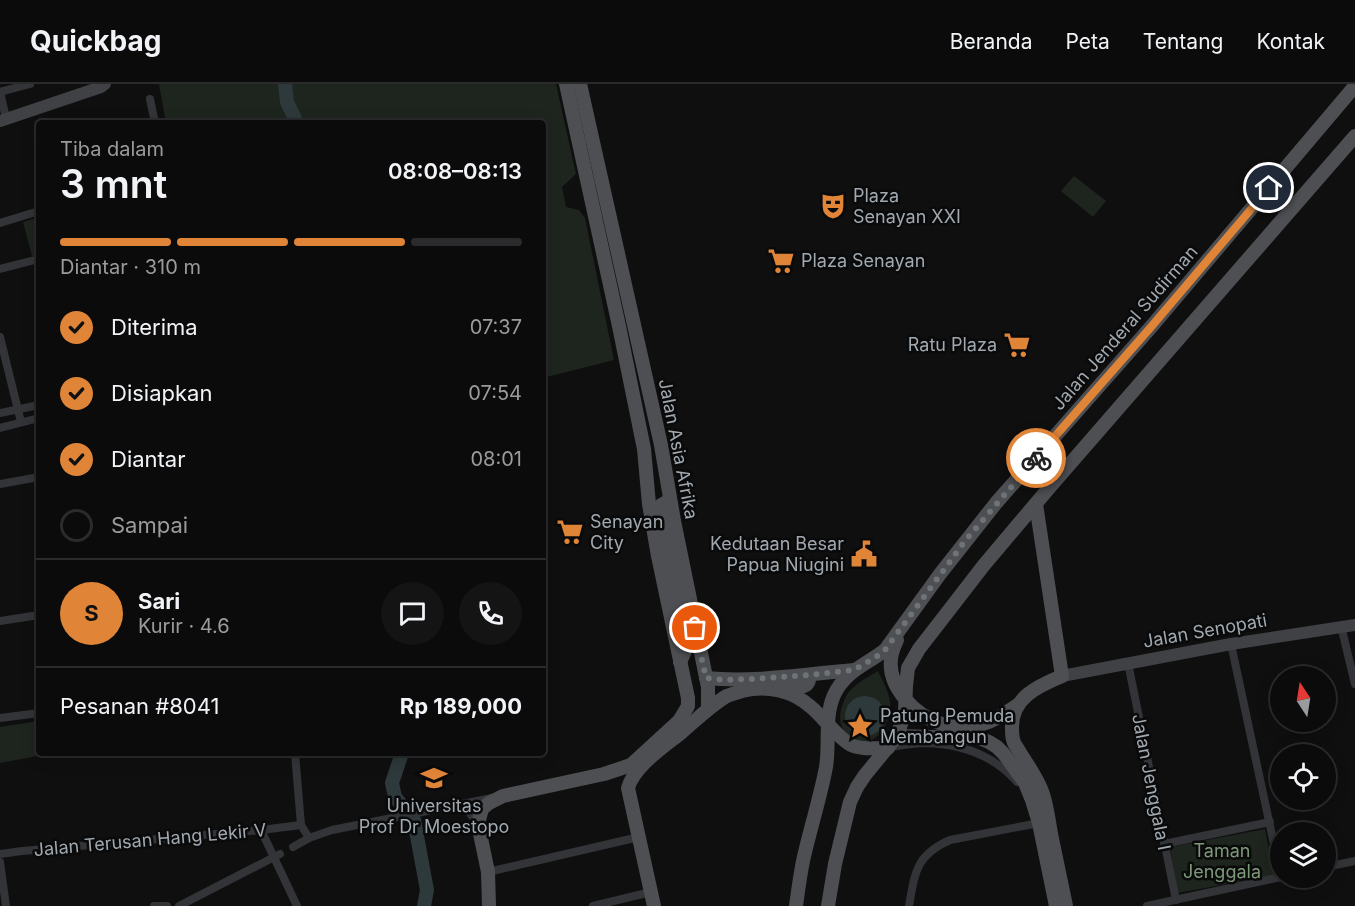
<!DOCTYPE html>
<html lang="id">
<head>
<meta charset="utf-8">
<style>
  :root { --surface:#0b0b0c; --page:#141415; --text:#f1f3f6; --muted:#9a9b9d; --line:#2b2b2d; --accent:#e08437 }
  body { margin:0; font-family:Inter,sans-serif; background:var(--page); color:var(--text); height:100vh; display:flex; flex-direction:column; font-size:22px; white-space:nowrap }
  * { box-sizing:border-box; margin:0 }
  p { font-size:20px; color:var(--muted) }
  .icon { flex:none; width:33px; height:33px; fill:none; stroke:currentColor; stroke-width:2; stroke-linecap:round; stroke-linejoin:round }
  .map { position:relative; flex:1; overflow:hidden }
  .panel { position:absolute; left:36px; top:36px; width:510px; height:636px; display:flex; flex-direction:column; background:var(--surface); border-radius:6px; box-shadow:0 3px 15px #0003,0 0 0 2px var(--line) }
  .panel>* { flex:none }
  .needle { width:39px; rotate:348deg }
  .tools { position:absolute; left:1270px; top:582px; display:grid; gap:12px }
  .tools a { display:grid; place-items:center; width:66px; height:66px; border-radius:50%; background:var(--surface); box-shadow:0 3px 15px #0003,0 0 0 2px var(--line); font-size:30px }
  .pin { position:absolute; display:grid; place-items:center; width:51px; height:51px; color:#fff; margin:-26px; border:3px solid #fff; border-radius:50%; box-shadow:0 2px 6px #0007 }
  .courier { position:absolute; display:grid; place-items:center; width:60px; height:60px; margin:-30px; border:4px solid #e08437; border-radius:50%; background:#fff; color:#222; box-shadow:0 2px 8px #0007 }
  .headline em { font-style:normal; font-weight:600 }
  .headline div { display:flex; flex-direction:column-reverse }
  .headline { display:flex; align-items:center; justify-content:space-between; height:102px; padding:0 24px }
  h1 { font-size:39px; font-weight:600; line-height:45px }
  .bar { display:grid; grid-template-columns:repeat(4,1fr); gap:9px 6px; align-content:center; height:72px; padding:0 24px }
  .bar i { height:8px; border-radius:4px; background:var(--line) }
  .bar .current { background:var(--accent) }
  .bar p { grid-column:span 4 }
  .line { display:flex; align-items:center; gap:15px; padding:0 24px; border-top:2px solid var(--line) }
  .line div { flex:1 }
  .round { display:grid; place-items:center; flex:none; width:63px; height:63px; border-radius:32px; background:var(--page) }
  ol { padding:0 24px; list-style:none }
  li { display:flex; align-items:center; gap:18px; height:66px }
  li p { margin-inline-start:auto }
  li .icon { padding:6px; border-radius:50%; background:var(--accent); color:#111; stroke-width:4 }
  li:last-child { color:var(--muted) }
  li i { width:33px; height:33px; border:3px solid var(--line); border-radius:50% }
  header { display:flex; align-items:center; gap:36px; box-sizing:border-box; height:84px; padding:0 30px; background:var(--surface); border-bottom:2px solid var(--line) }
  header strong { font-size:28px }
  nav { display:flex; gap:33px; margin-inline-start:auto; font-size:21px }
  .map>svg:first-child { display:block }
  .green { fill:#1e241e }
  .water { fill:#2e393c }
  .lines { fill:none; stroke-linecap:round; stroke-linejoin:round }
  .river { stroke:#2e393c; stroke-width:14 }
  .minor { stroke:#323437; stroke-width:8 }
  .secondary { stroke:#3f4144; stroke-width:12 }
  .primary { stroke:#4d4f53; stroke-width:14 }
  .done { stroke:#6e7378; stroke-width:6; stroke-dasharray:0 10.8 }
  .route { stroke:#e08437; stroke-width:8 }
  .labels { text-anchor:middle; stroke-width:5; stroke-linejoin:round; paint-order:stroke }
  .poi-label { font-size:18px; fill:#a1a9b0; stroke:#0a0a0b; text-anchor:start }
  .street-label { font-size:18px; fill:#a1a9b0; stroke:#0a0a0b }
  .park-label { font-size:18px; fill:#7e997a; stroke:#0a0a0b }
</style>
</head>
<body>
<header>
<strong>Quickbag</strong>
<nav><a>Beranda</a><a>Peta</a><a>Tentang</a><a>Kontak</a></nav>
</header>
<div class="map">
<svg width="1355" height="822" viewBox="0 0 1355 822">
  <rect width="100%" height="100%" fill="#0f0f10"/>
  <!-- green -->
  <g class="green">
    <polygon points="159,0 556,0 576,90 562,103 566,123 579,126 585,134 614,276 543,294 543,39 166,39"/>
    <polygon points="1074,92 1106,117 1093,133 1061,107"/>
    <polygon points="39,133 39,170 32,172 23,138"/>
    <path d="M878 587C882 596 889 607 890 618 891 625 889 633 886 640 872 673 831 656 842 622 844 617 845 613 848 609 856 599 868 593 878 587Z"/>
    <polygon points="39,637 39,669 54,669 0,679 0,643"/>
    <polygon points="1265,745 1274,791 1178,809 1170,763"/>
  </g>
  <!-- water -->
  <circle class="water" cx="865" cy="632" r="20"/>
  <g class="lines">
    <!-- river -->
    <g class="river">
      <polyline points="285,0 287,18 297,39"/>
      <polyline points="402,669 392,699 395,713 414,736 427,806 424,822"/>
    </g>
    <!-- minor -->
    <g class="minor">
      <polyline points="0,8 30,0"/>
      <polyline points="0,8 6,34"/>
      <polyline points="150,15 155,39"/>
      <polyline points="0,139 39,127"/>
      <polyline points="0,185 39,175"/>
      <polyline points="0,253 21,338"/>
      <polyline points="0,329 39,321"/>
      <polyline points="0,344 39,334"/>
      <polyline points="0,400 39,393"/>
      <polyline points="0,537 39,531"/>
      <polyline points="1341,542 1355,600"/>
      <polyline points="1231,560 1281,793"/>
      <polyline points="1128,579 1176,816"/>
      <polyline points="0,634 39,629"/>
      <path d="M888 664C934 653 985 661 1017 698"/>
      <polyline points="295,669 301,741 309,754"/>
      <polyline points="460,720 466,724 478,740"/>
      <polyline points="261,746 297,822"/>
      <polyline points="1164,760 1270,738"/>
      <polyline points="293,763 309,754 332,746 492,714"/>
      <polyline points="0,770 22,767 261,746 301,741"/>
      <polyline points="0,778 6,822"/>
      <polyline points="1326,783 1355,777"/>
      <polyline points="488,788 639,753"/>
      <polyline points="154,822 167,822"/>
      <polyline points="179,822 280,770"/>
      <polyline points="593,822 651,808"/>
      <path d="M909 822C915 788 916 771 950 756L1039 739"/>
      <polyline points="1147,822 1281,793"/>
    </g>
    <!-- secondary -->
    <g class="secondary">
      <polyline points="0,37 101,3 105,0"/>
      <polyline points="1062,592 1231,560 1355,541"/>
    </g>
    <!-- primary -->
    <g class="primary">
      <polyline points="580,0 661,361 674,437 708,603 708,625"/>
      <polyline points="670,416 661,421 660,425 687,558 685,567 680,578"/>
      <path d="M1036 420 1062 592C1038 602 1011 614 1012 644 1012 650 1012 657 1016 662 1025 678 1037 692 1043 710 1047 723 1049 737 1051 750 1056 774 1061 798 1066 822"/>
      <path d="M897 556C895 560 893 565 892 569 884 602 916 633 945 641 954 644 967 643 977 641 992 639 1005 629 1018 621"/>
      <path d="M706 594C754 599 805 590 854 586"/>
      <path d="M781 604 804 602C809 600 809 596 810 591"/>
      <polyline points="949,642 989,658 997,663 1004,670 1025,699 1032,716 1039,739 1056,822"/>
      <polyline points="897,652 968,654"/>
      <polyline points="489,822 488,788 478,740 482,725 489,719 503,712 604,690 631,681 679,637 688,622 688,614 658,472 649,420 644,365 619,242 566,0"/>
      <path d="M654 822 628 704C634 682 665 662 682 648 696 636 709 623 725 613 730 610 737 609 742 607 767 601 792 606 811 623 824 634 837 653 851 661 862 666 876 664 888 664"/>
      <path d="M796 822C798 807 800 792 803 777 810 745 820 715 826 683 830 659 824 634 834 611 845 587 866 581 885 566L940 490 996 419 1151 243 1355 2"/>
      <polyline points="828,822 835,780 850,718 857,703 865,691 897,652 905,628 906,602 908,584 919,565 984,481 1049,404 1355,52"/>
    </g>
  </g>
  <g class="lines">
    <!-- done -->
    <polyline class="done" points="695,544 706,594 724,596 750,595 810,591 854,586 876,573 885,566 965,457 1036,374"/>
    <!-- route -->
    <polyline class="route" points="1036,374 1151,243 1269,104"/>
  </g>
  <!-- icons -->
  <defs>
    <g id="theatre-bare" transform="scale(2.07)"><path d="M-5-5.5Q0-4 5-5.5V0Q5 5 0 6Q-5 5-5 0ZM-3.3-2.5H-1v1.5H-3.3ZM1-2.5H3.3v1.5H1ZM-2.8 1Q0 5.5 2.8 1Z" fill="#e08437" stroke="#0a0a0b" stroke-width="2.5" paint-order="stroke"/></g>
    <g id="supermarket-bare" transform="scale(2.07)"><path d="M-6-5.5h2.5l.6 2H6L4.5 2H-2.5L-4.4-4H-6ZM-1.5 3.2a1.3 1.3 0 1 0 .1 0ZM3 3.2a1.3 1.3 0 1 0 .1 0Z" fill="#e08437" stroke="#0a0a0b" stroke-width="2.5" paint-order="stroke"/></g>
    <g id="civic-bare" transform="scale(2.07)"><path d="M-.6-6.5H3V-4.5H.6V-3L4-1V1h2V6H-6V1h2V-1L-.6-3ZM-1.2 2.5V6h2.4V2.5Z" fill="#e08437" stroke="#0a0a0b" stroke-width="2.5" paint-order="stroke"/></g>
    <g id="sight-bare" transform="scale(2.07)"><path d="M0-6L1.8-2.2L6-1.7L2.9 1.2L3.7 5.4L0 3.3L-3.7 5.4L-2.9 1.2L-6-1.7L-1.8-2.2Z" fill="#e08437" stroke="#0a0a0b" stroke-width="2.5" paint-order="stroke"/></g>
    <g id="university-bare" transform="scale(2.07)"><path d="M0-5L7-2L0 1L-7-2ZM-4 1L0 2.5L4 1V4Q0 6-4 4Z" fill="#e08437" stroke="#0a0a0b" stroke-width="2.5" paint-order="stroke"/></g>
  </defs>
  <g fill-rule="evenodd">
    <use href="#theatre-bare" x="833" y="122"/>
    <use href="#supermarket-bare" x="781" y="177"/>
    <use href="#supermarket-bare" x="1017" y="261"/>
    <use href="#supermarket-bare" x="570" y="448"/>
    <use href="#civic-bare" x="864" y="470"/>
    <use href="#sight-bare" x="860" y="642"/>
    <use href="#university-bare" x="434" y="694"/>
  </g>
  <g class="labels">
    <!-- poi labels -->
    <g class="poi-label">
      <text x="853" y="118">Plaza<tspan x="853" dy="21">Senayan XXI</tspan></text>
      <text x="801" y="183">Plaza Senayan</text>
      <text x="997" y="267" text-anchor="end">Ratu Plaza</text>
      <text x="590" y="444">Senayan<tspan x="590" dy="21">City</tspan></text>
      <text x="844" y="466" text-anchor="end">Kedutaan Besar<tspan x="844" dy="21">Papua Niugini</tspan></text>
      <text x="880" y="638">Patung Pemuda<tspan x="880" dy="21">Membangun</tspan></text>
      <text x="434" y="728" text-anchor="middle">Universitas<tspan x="434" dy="21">Prof Dr Moestopo</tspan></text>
    </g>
    <!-- street labels -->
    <g class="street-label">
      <text transform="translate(1125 244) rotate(-49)" y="6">Jalan Jenderal Sudirman</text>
      <text transform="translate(678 365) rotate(79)" y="6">Jalan Asia Afrika</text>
      <text transform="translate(1205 547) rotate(-10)" y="6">Jalan Senopati</text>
      <text transform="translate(1151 698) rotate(79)" y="6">Jalan Jenggala I</text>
      <text transform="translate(150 756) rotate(-5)" y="6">Jalan Terusan Hang Lekir V</text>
    </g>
    <!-- park labels -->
    <g class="park-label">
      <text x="1222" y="773">Taman<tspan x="1222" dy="21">Jenggala</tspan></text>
    </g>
  </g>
</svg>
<div class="tools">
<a><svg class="needle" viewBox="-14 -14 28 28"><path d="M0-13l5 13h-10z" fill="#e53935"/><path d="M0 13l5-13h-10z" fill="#9a9b9d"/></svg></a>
<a><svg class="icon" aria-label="locate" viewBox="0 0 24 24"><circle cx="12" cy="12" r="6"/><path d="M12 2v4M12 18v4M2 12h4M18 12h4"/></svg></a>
<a><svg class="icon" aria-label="layers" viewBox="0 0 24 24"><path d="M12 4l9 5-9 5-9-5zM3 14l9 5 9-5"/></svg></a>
</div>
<div class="pin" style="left:695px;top:544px;background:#ea580c"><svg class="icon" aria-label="bag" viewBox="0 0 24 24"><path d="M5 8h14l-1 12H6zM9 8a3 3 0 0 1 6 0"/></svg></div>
<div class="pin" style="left:1269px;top:104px;background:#1f2937"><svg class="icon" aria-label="home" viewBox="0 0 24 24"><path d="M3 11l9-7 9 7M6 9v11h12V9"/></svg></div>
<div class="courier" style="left:1036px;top:374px"><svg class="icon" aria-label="bike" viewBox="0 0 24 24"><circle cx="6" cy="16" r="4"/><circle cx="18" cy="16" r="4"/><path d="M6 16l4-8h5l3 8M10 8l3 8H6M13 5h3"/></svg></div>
<section class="panel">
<div class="headline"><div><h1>3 mnt</h1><p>Tiba dalam</p></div><em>08:08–08:13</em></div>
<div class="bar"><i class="current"></i><i class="current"></i><i class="current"></i><i></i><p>Diantar · 310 m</p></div>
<ol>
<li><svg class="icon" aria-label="check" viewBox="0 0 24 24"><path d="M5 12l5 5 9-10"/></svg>Diterima<p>07:37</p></li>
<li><svg class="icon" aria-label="check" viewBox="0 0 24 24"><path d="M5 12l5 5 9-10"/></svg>Disiapkan<p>07:54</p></li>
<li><svg class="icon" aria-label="check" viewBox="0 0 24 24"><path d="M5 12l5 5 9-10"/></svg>Diantar<p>08:01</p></li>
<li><i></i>Sampai</li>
</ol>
<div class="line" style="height:108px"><b class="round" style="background:var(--accent);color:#111">S</b><div><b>Sari</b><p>Kurir · 4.6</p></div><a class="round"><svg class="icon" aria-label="chat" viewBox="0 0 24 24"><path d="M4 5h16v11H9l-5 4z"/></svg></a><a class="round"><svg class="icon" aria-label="phone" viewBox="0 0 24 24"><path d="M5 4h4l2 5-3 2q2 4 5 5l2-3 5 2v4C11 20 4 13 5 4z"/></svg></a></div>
<div class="line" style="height:78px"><div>Pesanan #8041</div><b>Rp 189,000</b></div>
</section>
</div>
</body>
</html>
